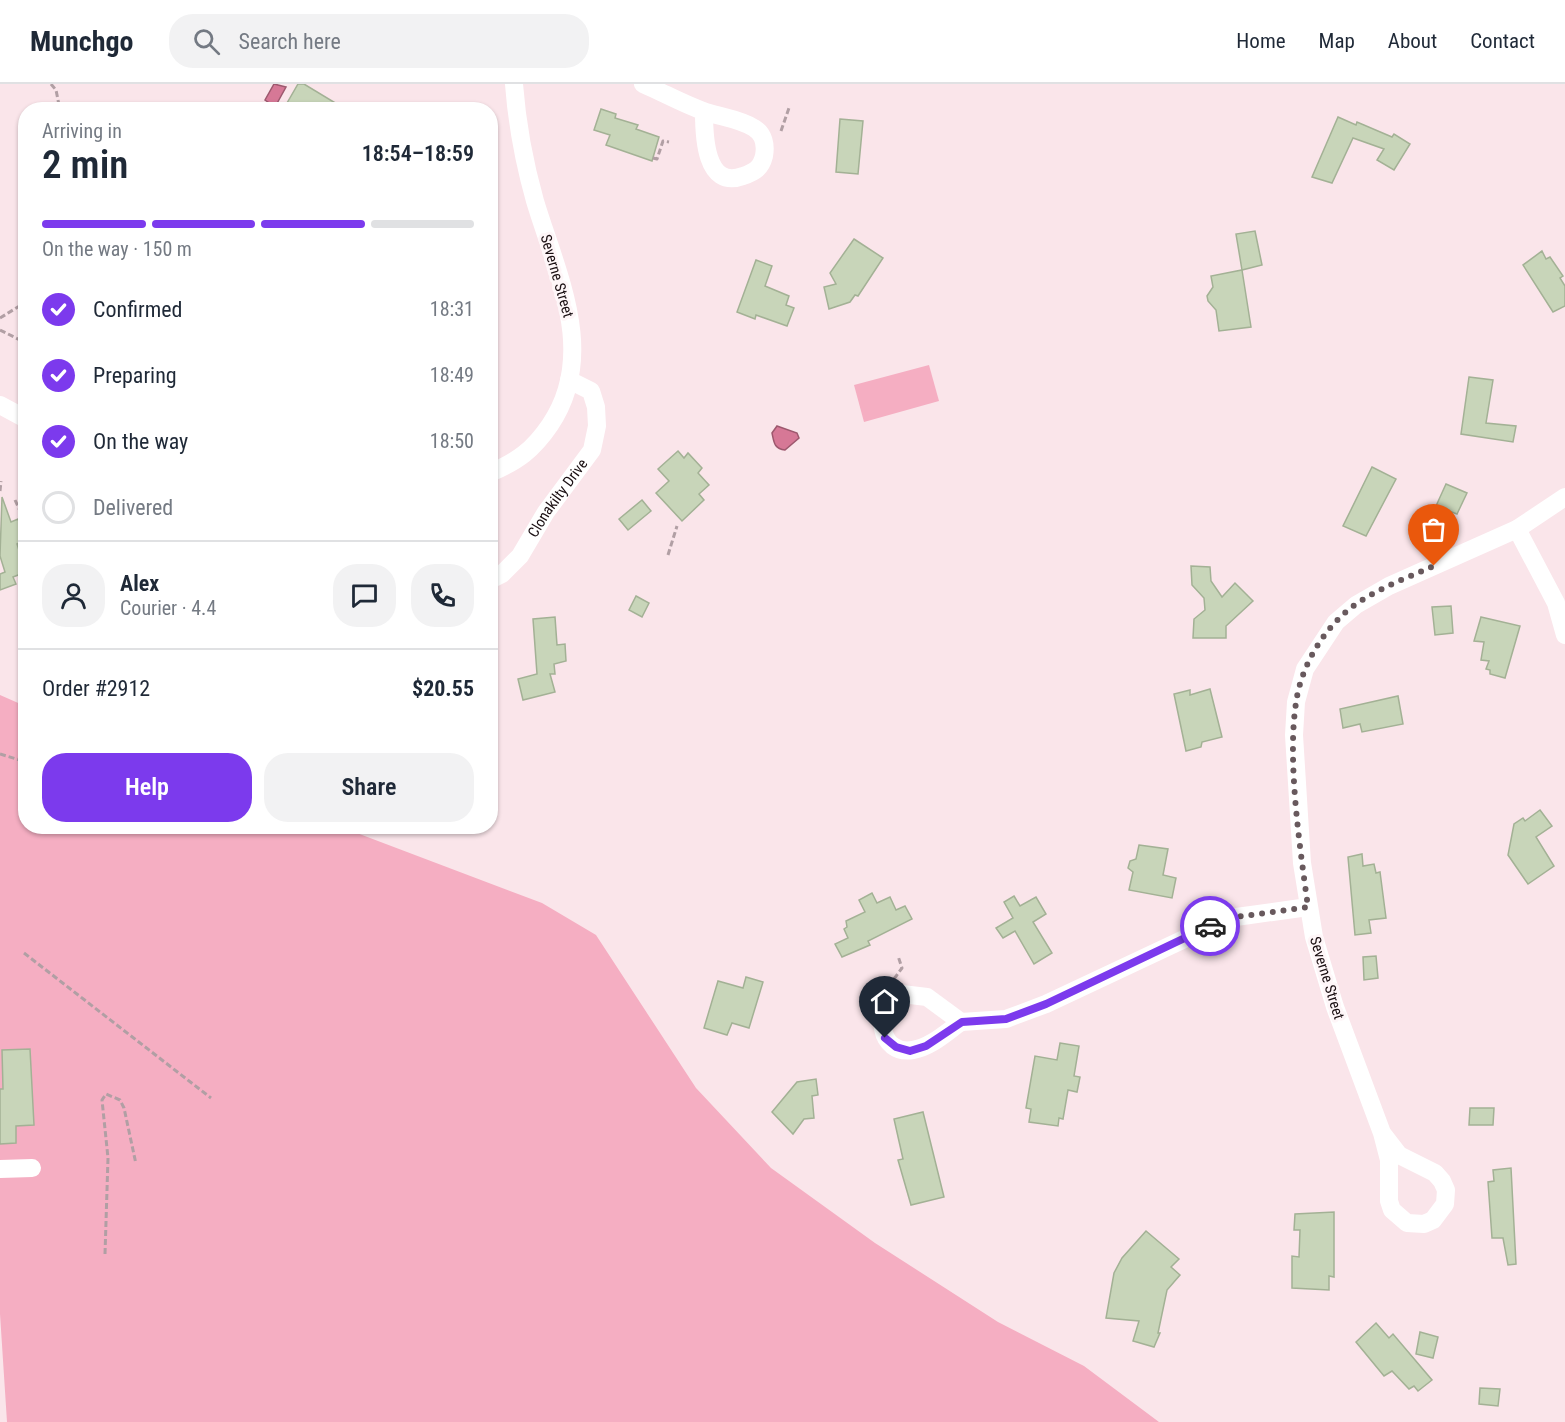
<!DOCTYPE html>
<html lang="en">
<head>
<meta charset="utf-8">
<style>
  :root { --surface:#fff; --page:#f2f2f3; --text:#1f2937; --muted:#747a83; --line:#e0e1e3; --accent:#7c3aed }
  body { margin:0; font-family:"Roboto Condensed",sans-serif; background:var(--page); color:var(--text); height:100vh; display:flex; flex-direction:column; font-size:22px; white-space:nowrap }
  * { box-sizing:border-box; margin:0 }
  p { font-size:20px; color:var(--muted) }
  .icon { flex:none; width:33px; height:33px; fill:none; stroke:currentColor; stroke-width:2; stroke-linecap:round; stroke-linejoin:round }
  .map { position:relative; flex:1; overflow:hidden }
  .side { position:absolute; left:18px; top:18px; width:480px; height:732px; display:flex; flex-direction:column; background:var(--surface); border-radius:24px; box-shadow:0 2px 4px #0004 }
  .side>* { flex:none }
  .pin { position:absolute; display:grid; place-items:center; width:51px; height:51px; color:#fff; margin:-62px -26px; border-radius:50% 50% 50% 0; rotate:-45deg; box-shadow:0 0 6px #0007 }
  .pin .icon { rotate:45deg }
  .courier { position:absolute; display:grid; place-items:center; width:60px; height:60px; margin:-30px; border:4px solid #7c3aed; border-radius:50%; background:#fff; color:#222; box-shadow:0 2px 8px #0007 }
  .overview em { font-style:normal; font-weight:600 }
  .overview div { display:flex; flex-direction:column-reverse }
  .overview { display:flex; align-items:center; justify-content:space-between; height:102px; padding:0 24px }
  h1 { font-size:39px; font-weight:600; line-height:45px }
  .bar { display:grid; grid-template-columns:repeat(4,1fr); gap:9px 6px; align-content:center; height:72px; padding:0 24px }
  .bar i { height:8px; border-radius:4px; background:var(--line) }
  .bar .current { background:var(--accent) }
  .bar p { grid-column:span 4 }
  .line { display:flex; align-items:center; gap:15px; padding:0 24px; border-top:2px solid var(--line) }
  .line div { flex:1 }
  .round { display:grid; place-items:center; flex:none; width:63px; height:63px; border-radius:24px; background:var(--page) }
  ol { padding:0 24px; list-style:none }
  li { display:flex; align-items:center; gap:18px; height:66px }
  li p { margin-inline-start:auto }
  li .icon { padding:6px; border-radius:50%; background:var(--accent); color:#fff; stroke-width:4 }
  li:last-child { color:var(--muted) }
  li i { width:33px; height:33px; border:3px solid var(--line); border-radius:50% }
  .button { display:flex; gap:12px; margin-top:auto; padding:12px 24px }
  .button a { flex:1; height:69px; border-radius:24px; background:var(--accent); color:#fff; font-size:24px; font-weight:600; line-height:69px; text-align:center }
  .button a+a { background:var(--page); color:var(--text) }
  header { display:flex; align-items:center; gap:36px; box-sizing:border-box; height:84px; padding:0 30px; background:var(--surface); border-bottom:2px solid var(--line) }
  header strong { font-size:28px }
  nav { display:flex; gap:33px; margin-inline-start:auto; font-size:21px }
  .search { width:420px; height:54px; background:var(--page); display:flex; align-items:center; gap:15px; box-sizing:border-box; padding:0 21px; border-radius:24px; color:var(--muted); font-size:22px }
  .map>svg:first-child { display:block }
  .green { fill:#f5aec2 }
  .water { fill:#d67896; stroke:#9d586e; stroke-width:1.5 }
  .building { fill:#c8d5b9; stroke:#a3b195; stroke-width:1.5 }
  .lines { fill:none; stroke-linecap:round; stroke-linejoin:round }
  .path { stroke:#b19fa4; stroke-width:3; stroke-dasharray:6 3; stroke-linecap:butt }
  .minor { stroke:#fff; stroke-width:18 }
  .done { stroke:#68595d; stroke-width:6; stroke-dasharray:0 10.8 }
  .route { stroke:#7c3aed; stroke-width:8 }
  .labels { text-anchor:middle; stroke-width:6; stroke-linejoin:round; paint-order:stroke }
  .street-label { font-size:15px; fill:#190e11; stroke:#fef6f8 }
</style>
</head>
<body>
<header>
<strong>Munchgo</strong>
<div class="search"><svg class="icon" aria-label="search" viewBox="0 0 24 24"><circle cx="10" cy="10" r="6"/><path d="M15 15l6 6"/></svg>Search here</div>
<nav><a>Home</a><a>Map</a><a>About</a><a>Contact</a></nav>
</header>
<div class="map">
<svg width="1565" height="1338" viewBox="0 0 1565 1338">
  <rect width="100%" height="100%" fill="#fae5ea"/>
  <!-- green -->
  <g class="green">
    <polygon points="929,281 939,317 864,338 854,301"/>
    <polygon points="0,611 25,622 26,742 341,743 542,819 596,851 696,1004 771,1084 875,1159 998,1238 1084,1282 1159,1338 7,1338 0,1230"/>
  </g>
  <!-- water -->
  <g class="water">
    <polygon points="274,0 286,3 275,23 265,16"/>
    <path d="M777 342 797 349 799 354 785 366C774 365 774 358 772 349Z"/>
  </g>
  <!-- building -->
  <g class="building">
    <polygon points="298,0 304,0 347,26 283,26"/>
    <polygon points="601,25 616,30 615,34 638,41 636,45 659,53 652,77 606,61 610,51 594,46"/>
    <polygon points="1338,33 1356,41 1357,38 1392,53 1394,50 1410,60 1394,86 1377,76 1384,65 1353,54 1332,99 1312,93"/>
    <polygon points="840,35 863,37 858,90 836,88"/>
    <polygon points="1255,147 1262,181 1242,186 1236,150"/>
    <polygon points="854,155 883,174 858,212 855,211 850,218 829,225 824,203 836,200 830,189"/>
    <polygon points="1542,167 1546,175 1550,173 1563,192 1560,194 1565,202 1565,222 1553,228 1523,181"/>
    <polygon points="756,176 772,182 765,202 789,212 786,221 794,224 787,242 756,231 755,235 737,228"/>
    <polygon points="1242,186 1251,243 1219,247 1216,226 1208,217 1207,212 1213,203 1211,192"/>
    <polygon points="1469,293 1493,296 1486,339 1516,342 1513,358 1461,350"/>
    <polygon points="678,367 684,374 688,369 702,384 698,389 709,401 699,410 704,416 682,437 656,409 669,397 658,385"/>
    <polygon points="1372,383 1396,395 1366,452 1343,442"/>
    <polygon points="1446,400 1467,409 1457,430 1436,422"/>
    <polygon points="2,413 11,438 18,435 26,456 17,460 26,488 13,493 16,500 0,506 0,490 5,488 0,472"/>
    <polygon points="642,416 651,427 628,446 619,435"/>
    <polygon points="1191,482 1210,483 1211,497 1222,513 1235,499 1253,517 1226,542 1226,554 1193,554 1194,535 1205,526 1204,514 1192,501"/>
    <polygon points="636,512 649,519 642,533 629,526"/>
    <polygon points="1451,522 1453,549 1435,551 1432,523"/>
    <polygon points="555,533 557,561 565,560 566,577 554,580 555,590 550,590 555,608 523,616 518,595 537,590 533,535"/>
    <polygon points="1481,533 1520,542 1505,594 1490,590 1490,586 1486,585 1489,577 1481,576 1484,558 1474,557"/>
    <polygon points="1210,605 1222,653 1202,658 1201,663 1186,667 1174,610 1190,606 1190,611"/>
    <polygon points="1398,612 1403,640 1362,648 1360,640 1343,644 1340,625"/>
    <polygon points="1540,726 1552,742 1536,753 1554,782 1528,800 1508,771 1514,740 1523,734 1525,737"/>
    <polygon points="1139,761 1168,765 1163,791 1176,794 1172,814 1129,806 1133,788 1128,784 1130,777 1136,775"/>
    <polygon points="1362,770 1363,782 1374,780 1376,789 1380,788 1386,834 1369,836 1371,849 1355,851 1348,773"/>
    <polygon points="872,809 877,819 890,813 896,826 905,822 912,835 868,857 870,861 842,873 835,860 848,854 844,845 847,843 846,837 865,828 859,816"/>
    <polygon points="1014,812 1020,822 1036,813 1046,830 1033,838 1052,869 1034,880 1015,847 1003,854 996,844 1013,834 1004,818"/>
    <polygon points="1376,872 1378,894 1364,896 1363,873"/>
    <polygon points="746,893 763,898 749,944 732,939 727,951 704,944 718,897 743,904"/>
    <polygon points="1060,959 1079,962 1074,992 1080,993 1077,1008 1068,1006 1063,1035 1059,1034 1058,1042 1029,1038 1031,1025 1026,1024 1035,972 1057,976"/>
    <polygon points="30,965 34,1041 16,1042 16,1059 0,1060 0,1005 3,1005 2,966"/>
    <polygon points="816,995 818,1011 812,1012 814,1034 804,1035 793,1050 772,1028 797,998"/>
    <polygon points="1470,1024 1494,1024 1493,1041 1469,1041"/>
    <polygon points="923,1028 944,1113 911,1121 898,1076 903,1075 894,1035"/>
    <polygon points="1511,1084 1516,1180 1508,1181 1503,1154 1492,1154 1488,1098 1494,1097 1493,1086"/>
    <polygon points="1334,1128 1334,1193 1329,1192 1329,1206 1292,1204 1292,1172 1299,1173 1300,1146 1294,1146 1295,1130"/>
    <polygon points="1146,1147 1179,1175 1171,1183 1180,1191 1167,1206 1158,1249 1160,1249 1154,1263 1133,1257 1139,1237 1106,1234 1114,1189 1122,1174"/>
    <polygon points="1376,1239 1389,1254 1393,1250 1432,1296 1418,1307 1414,1302 1409,1305 1392,1287 1384,1292 1356,1258"/>
    <polygon points="1420,1248 1438,1253 1433,1274 1416,1270"/>
    <polygon points="1480,1304 1500,1305 1498,1322 1479,1320"/>
  </g>
  <g class="lines">
    <!-- path -->
    <g class="path">
      <polyline points="51,0 56,6 60,26"/>
      <polyline points="781,47 789,24"/>
      <polyline points="653,74 657,75 663,57 669,58"/>
      <polyline points="490,149 494,128"/>
      <polyline points="0,234 26,218"/>
      <polyline points="0,246 26,259"/>
      <polyline points="0,407 1,397"/>
      <polyline points="15,416 26,440"/>
      <polyline points="668,471 677,442"/>
      <polyline points="0,670 26,678"/>
      <polyline points="24,869 211,1014"/>
      <polyline points="894,895 902,884 898,872"/>
      <polyline points="105,1170 108,1074 102,1016 106,1010 120,1016 124,1024 136,1080"/>
    </g>
    <!-- minor -->
    <g class="minor">
      <path d="M643 0C664 9 685 21 706 28 721 33 740 35 754 44 764 50 766 61 764 72 761 84 755 88 743 92 705 106 704 51 704 28"/>
      <polyline points="0,321 26,335"/>
      <path d="M490 389C518 377 533 366 550 341 598 270 557 190 535 117 524 78 517 40 514 0"/>
      <polyline points="1517,445 1556,519 1565,551"/>
      <path id="s1" d="M490 496 502 490 520 472 546 428 592 366 597 342 596 323 591 307 569 296"/>
      <path d="M902 910 927 913 961 938C947 948 931 963 913 966 879 972 871 924 902 910Z"/>
      <polyline points="961,938 1006,935 1046,920 1229,834 1308,823"/>
      <polyline points="1382,1049 1399,1071 1435,1089 1442,1097 1446,1106 1445,1120 1433,1136 1424,1140 1407,1139 1392,1126 1389,1117 1389,1076 1382,1049 1335,923 1314,853 1302,779 1294,651 1296,618 1305,585 1336,538 1356,521 1389,502 1517,445 1565,413"/>
      <polyline points="0,1085 32,1084"/>
    </g>
  </g>
  <g class="lines">
    <!-- done -->
    <path class="done" d="M1210 842 1229 834 1308 823C1300 764 1287 677 1296 619 1301 581 1325 542 1356 520 1380 504 1408 493 1434 482"/>
    <!-- route -->
    <polyline class="route" points="885,954 896,963 910,967 926,962 962,938 1006,935 1046,920 1210,842"/>
  </g>
  <g class="labels">
    <!-- street labels -->
    <g class="street-label">
      <text transform="translate(557 192) rotate(74)" y="5">Severne Street</text>
      <text dy="5" stroke="none"><textPath href="#s1" startOffset="108">Clonakilty Drive</textPath></text>
      <text transform="translate(1327 894) rotate(73)" y="5">Severne Street</text>
    </g>
  </g>
</svg>
<div class="pin" style="left:1434px;top:482px;background:#ea580c"><svg class="icon" aria-label="bag" viewBox="0 0 24 24"><path d="M5 8h14l-1 12H6zM9 8a3 3 0 0 1 6 0"/></svg></div>
<div class="pin" style="left:885px;top:954px;background:#1f2937"><svg class="icon" aria-label="home" viewBox="0 0 24 24"><path d="M3 11l9-7 9 7M6 9v11h12V9"/></svg></div>
<div class="courier" style="left:1210px;top:842px"><svg class="icon" aria-label="car" viewBox="0 0 24 24"><path d="M5 17H2v-5l4-1 3-4h7l3 4 3 1v5h-3M9 17h6M6 11h13"/><circle cx="7" cy="17" r="2"/><circle cx="17" cy="17" r="2"/></svg></div>
<section class="side">
<div class="overview"><div><h1>2 min</h1><p>Arriving in</p></div><em>18:54–18:59</em></div>
<div class="bar"><i class="current"></i><i class="current"></i><i class="current"></i><i></i><p>On the way · 150 m</p></div>
<ol>
<li><svg class="icon" aria-label="check" viewBox="0 0 24 24"><path d="M5 12l5 5 9-10"/></svg>Confirmed<p>18:31</p></li>
<li><svg class="icon" aria-label="check" viewBox="0 0 24 24"><path d="M5 12l5 5 9-10"/></svg>Preparing<p>18:49</p></li>
<li><svg class="icon" aria-label="check" viewBox="0 0 24 24"><path d="M5 12l5 5 9-10"/></svg>On the way<p>18:50</p></li>
<li><i></i>Delivered</li>
</ol>
<div class="line" style="height:108px"><a class="round"><svg class="icon" aria-label="person" viewBox="0 0 24 24"><circle cx="12" cy="8" r="4"/><path d="M4 21q1-7 8-7t8 7"/></svg></a><div><b>Alex</b><p>Courier · 4.4</p></div><a class="round"><svg class="icon" aria-label="chat" viewBox="0 0 24 24"><path d="M4 5h16v11H9l-5 4z"/></svg></a><a class="round"><svg class="icon" aria-label="phone" viewBox="0 0 24 24"><path d="M5 4h4l2 5-3 2q2 4 5 5l2-3 5 2v4C11 20 4 13 5 4z"/></svg></a></div>
<div class="line" style="height:78px"><div>Order #2912</div><b>$20.55</b></div>
<div class="button"><a>Help</a><a>Share</a></div>
</section>
</div>
</body>
</html>
